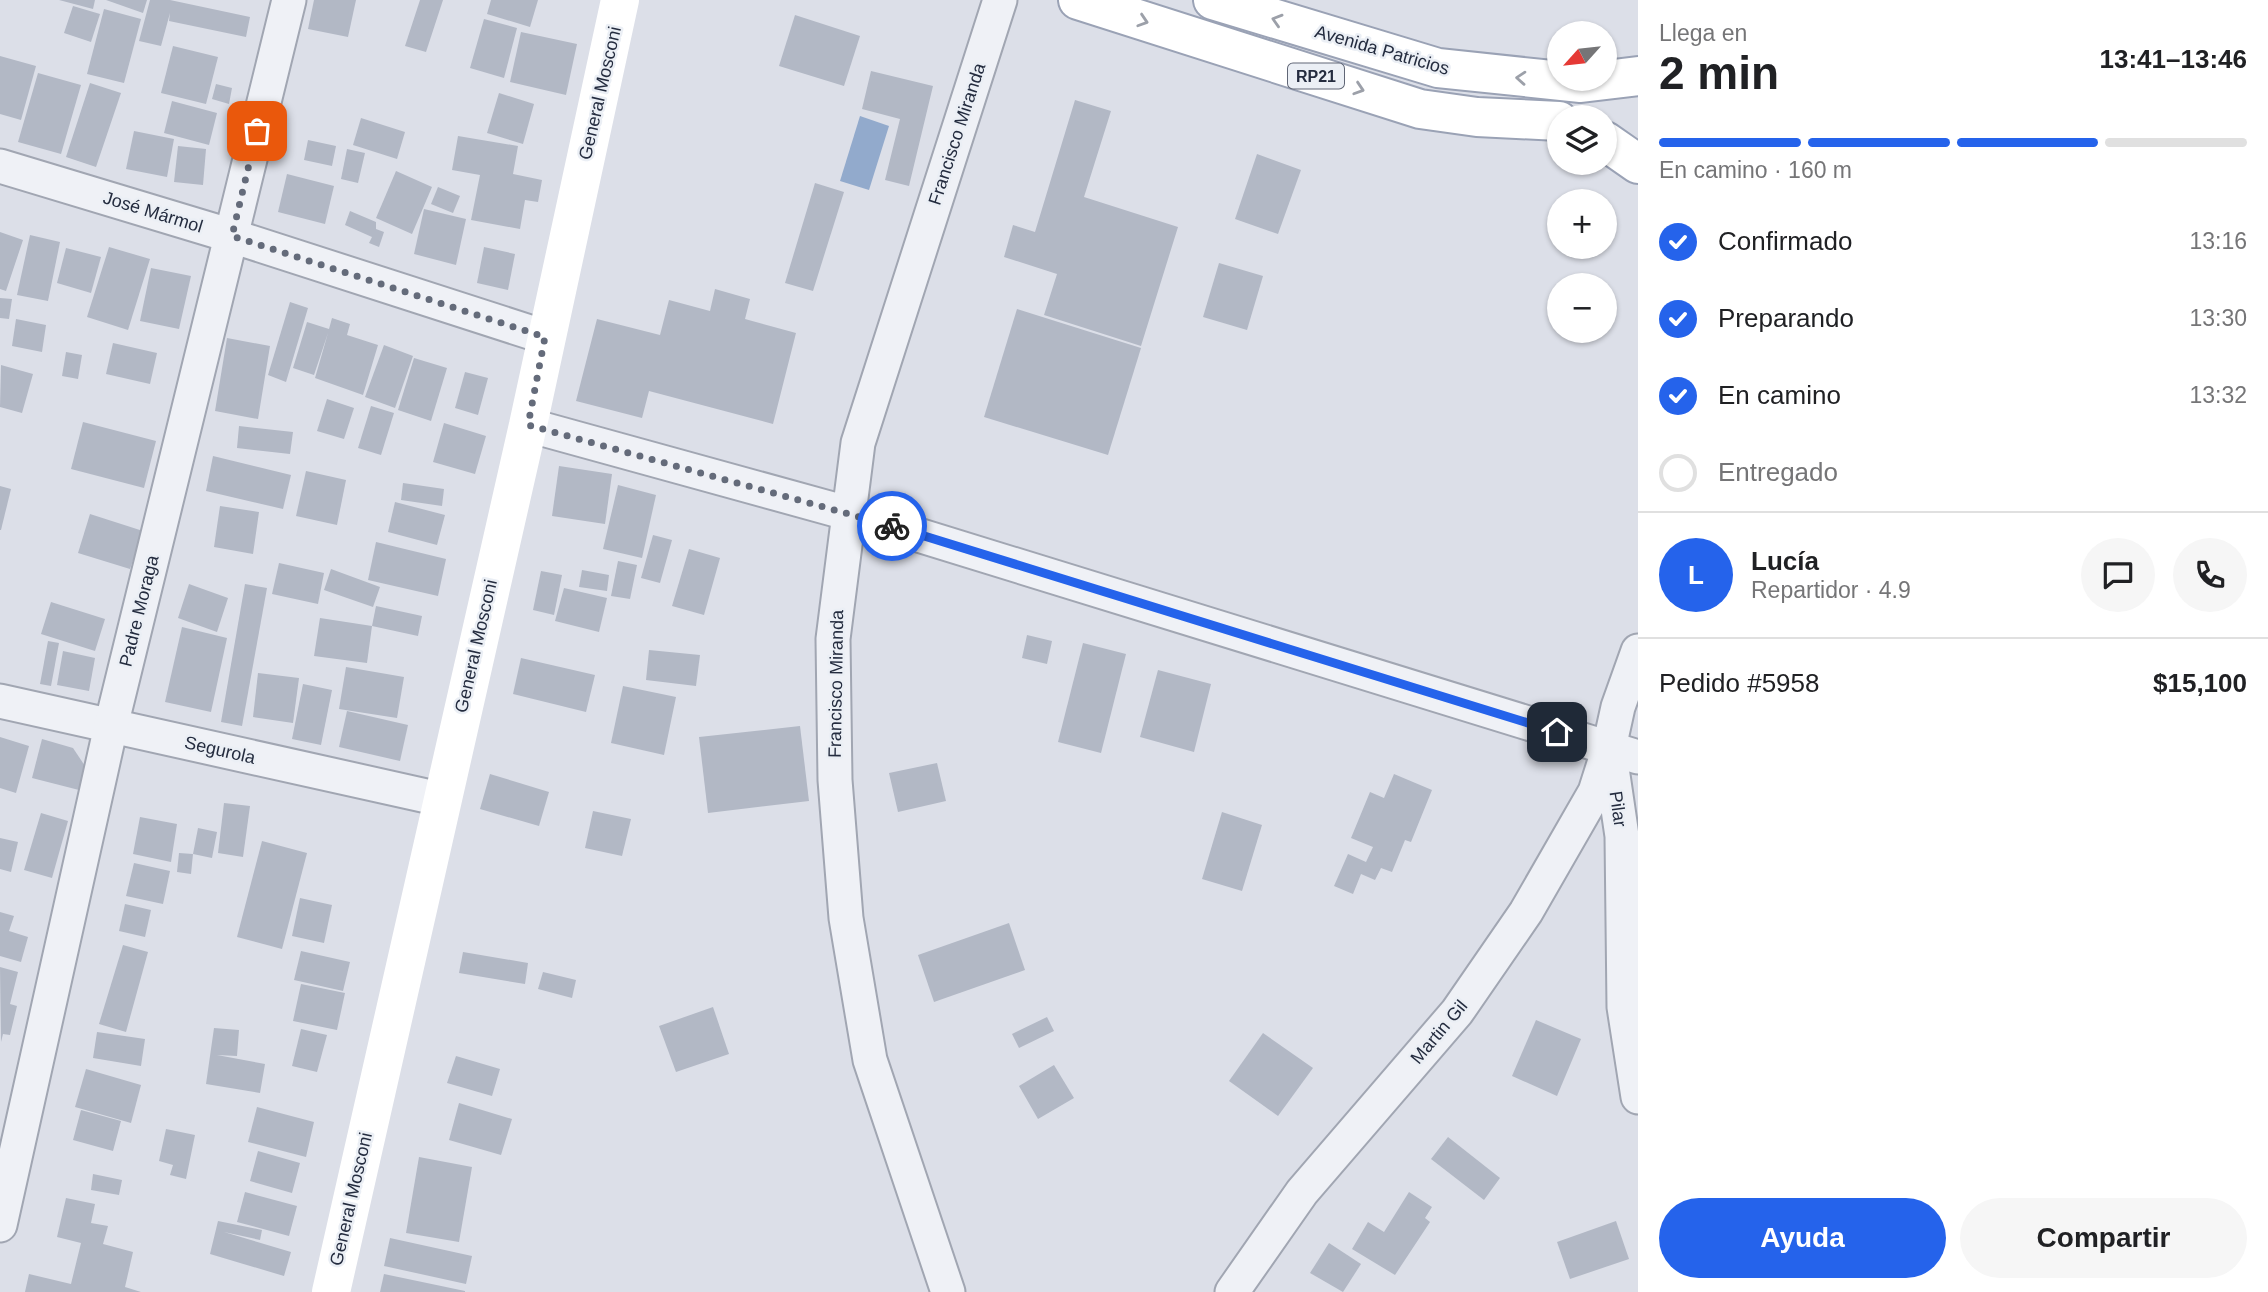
<!DOCTYPE html>
<html lang="es">
<head>
<meta charset="utf-8">
<style>
  :root { --surface:#fff; --page:#f6f6f6; --text:#202124; --muted:#757577; --line:#e0e0e0; --accent:#2563eb }
  body { margin:0; font-family:Helvetica,sans-serif; background:var(--page); color:var(--text); height:100vh; display:flex; flex-direction:column; font-size:26px; white-space:nowrap }
  * { box-sizing:border-box; margin:0 }
  p { font-size:23px; color:var(--muted) }
  .icon { flex:none; width:38px; height:38px; fill:none; stroke:currentColor; stroke-width:2; stroke-linecap:round; stroke-linejoin:round }
  .map { position:relative; flex:1; overflow:hidden }
  .sheet { display:flex; flex-direction:column; background:var(--surface); width:630px }
  .sheet>* { flex:none }
  .needle { width:46px; rotate:243deg }
  .tools { position:absolute; left:1547px; top:21px; display:grid; gap:14px }
  .tools a { display:grid; place-items:center; width:70px; height:70px; border-radius:50%; background:var(--surface); box-shadow:0 2px 5px #0004; font-size:35px }
  .pin { position:absolute; display:grid; place-items:center; width:60px; height:60px; color:#fff; margin:-30px; border-radius:14px; box-shadow:0 4px 10px #0006 }
  .courier { position:absolute; display:grid; place-items:center; width:70px; height:70px; margin:-35px; border:5px solid #2563eb; border-radius:50%; background:#fff; color:#222; box-shadow:0 2px 9px #0007 }
  .head em { font-style:normal; font-weight:600 }
  .head div { display:flex; flex-direction:column-reverse }
  .head { display:flex; align-items:center; justify-content:space-between; height:119px; padding:0 21px }
  h1 { font-size:46px; font-weight:600; line-height:52px }
  .bar { display:grid; grid-template-columns:repeat(4,1fr); gap:10px 7px; align-content:center; height:84px; padding:0 21px }
  .bar i { height:9px; border-radius:5px; background:var(--line) }
  .bar .selected { background:var(--accent) }
  .bar p { grid-column:span 4 }
  .line { display:flex; align-items:center; gap:18px; padding:0 21px; border-top:2px solid var(--line) }
  .line div { flex:1 }
  .round { display:grid; place-items:center; flex:none; width:74px; height:74px; border-radius:37px; background:var(--page) }
  ol { padding:0 21px; list-style:none }
  li { display:flex; align-items:center; gap:21px; height:77px }
  li p { margin-inline-start:auto }
  li .icon { padding:7px; border-radius:50%; background:var(--accent); color:#fff; stroke-width:4 }
  li:last-child { color:var(--muted) }
  li i { width:38px; height:38px; border:4px solid var(--line); border-radius:50% }
  .primary-button { display:flex; gap:14px; margin-top:auto; padding:14px 21px }
  .primary-button a { flex:1; height:80px; border-radius:42px; background:var(--accent); color:#fff; font-size:28px; font-weight:600; line-height:80px; text-align:center }
  .primary-button a+a { background:var(--page); color:var(--text) }
  main { display:flex; flex:1; min-height:0 }
  .map>svg:first-child { display:block }
  .water { fill:#92aacc }
  .building { fill:#b2b8c5 }
  .lines { fill:none; stroke-linecap:round; stroke-linejoin:round }
  .street-casing { stroke:#a1a6b2; stroke-width:37 }
  .primary-casing { stroke:#9aa2b5; stroke-width:42 }
  .street { stroke:#eff1f6; stroke-width:33 }
  .secondary { stroke:#fff; stroke-width:38 }
  .primary { stroke:#fff; stroke-width:38 }
  .oneway { stroke:#9ca0a9 }
  .done { stroke:#646b7a; stroke-width:7; stroke-dasharray:0 12.6 }
  .route { stroke:#2563eb; stroke-width:9 }
  .labels { text-anchor:middle; stroke-width:5; stroke-linejoin:round; paint-order:stroke }
  .shield { fill:#ebeff5; stroke:#606676; stroke-width:2 }
  .shield-label { font-size:16px; font-weight:bold; fill:#242c3f }
  .street-label { font-size:18px; fill:#242c3f; stroke:#ebeff5 }
</style>
</head>
<body>
<main>
<div class="map">
<svg width="1638" height="1292" viewBox="0 0 1638 1292">
  <rect width="100%" height="100%" fill="#dcdfe8"/>
  <!-- water -->
  <polygon class="water" points="860,116 889,126 869,190 840,181"/>
  <!-- building -->
  <g class="building">
    <polygon points="59,0 95,0 93,9"/>
    <polygon points="106,0 147,0 143,13"/>
    <polygon points="150,0 170,0 250,17 246,37 169,21 170,13 161,46 139,41"/>
    <polygon points="314,0 356,0 348,37 308,29"/>
    <polygon points="420,0 443,0 426,52 405,46"/>
    <polygon points="491,0 538,0 530,27 487,14"/>
    <polygon points="73,6 100,14 91,42 64,33"/>
    <polygon points="104,9 141,19 124,83 87,74"/>
    <polygon points="795,15 860,36 844,86 779,66"/>
    <polygon points="484,19 517,28 504,78 470,68"/>
    <polygon points="521,32 577,44 566,95 510,82"/>
    <polygon points="173,46 218,57 206,104 161,93"/>
    <polygon points="0,56 36,66 21,120 0,114"/>
    <polygon points="871,71 933,86 909,186 885,180 900,119 862,109"/>
    <polygon points="38,73 81,85 61,154 18,142"/>
    <polygon points="90,83 121,93 96,167 66,157"/>
    <polygon points="216,84 232,88 229,104 212,99"/>
    <polygon points="499,93 534,104 523,144 487,133"/>
    <polygon points="1075,100 1111,111 1084,197 1178,227 1141,346 1044,315 1057,274 1004,257 1013,225 1035,232"/>
    <polygon points="172,101 217,113 209,145 164,133"/>
    <polygon points="361,118 405,132 397,159 353,145"/>
    <polygon points="134,131 174,139 167,177 126,169"/>
    <polygon points="458,136 518,146 513,174 542,180 538,202 525,200 520,229 471,220 480,175 452,170"/>
    <polygon points="308,140 336,146 332,166 304,160"/>
    <polygon points="178,146 206,149 203,185 174,182"/>
    <polygon points="347,149 365,153 358,183 341,179"/>
    <polygon points="1257,154 1301,170 1278,234 1235,219"/>
    <polygon points="396,171 432,187 412,234 376,218"/>
    <polygon points="287,174 334,186 325,224 278,212"/>
    <polygon points="815,183 844,192 813,291 785,283"/>
    <polygon points="438,187 460,196 453,213 431,204"/>
    <polygon points="424,209 466,219 456,265 414,254"/>
    <polygon points="350,211 376,222 376,229 384,232 379,247 369,243 372,237 345,225"/>
    <polygon points="0,232 23,240 6,291 0,289"/>
    <polygon points="30,235 60,242 48,301 17,295"/>
    <polygon points="109,247 150,259 128,330 87,317"/>
    <polygon points="484,247 515,254 508,290 477,283"/>
    <polygon points="66,248 101,257 91,293 57,283"/>
    <polygon points="1219,263 1263,276 1247,330 1203,317"/>
    <polygon points="151,268 191,276 179,329 140,321"/>
    <polygon points="715,289 750,299 745,319 796,333 773,424 649,391 642,418 576,401 597,319 660,335 669,300 710,311"/>
    <polygon points="0,298 12,299 9,319 0,318"/>
    <polygon points="290,302 308,308 286,382 268,375"/>
    <polygon points="1017,309 1141,348 1108,455 984,417"/>
    <polygon points="332,318 350,324 347,335 378,345 363,395 315,378 328,333 314,375 293,368 307,322 329,329"/>
    <polygon points="16,319 46,325 42,352 12,346"/>
    <polygon points="227,338 270,346 258,419 215,411"/>
    <polygon points="113,343 157,353 150,384 106,374"/>
    <polygon points="384,345 413,356 395,408 365,397"/>
    <polygon points="66,352 82,355 78,379 62,376"/>
    <polygon points="414,358 447,368 431,421 398,410"/>
    <polygon points="1,365 33,374 22,413 0,407"/>
    <polygon points="465,372 488,378 478,415 455,408"/>
    <polygon points="327,399 354,408 344,439 317,431"/>
    <polygon points="371,406 394,413 381,455 358,448"/>
    <polygon points="83,422 156,441 144,488 71,469"/>
    <polygon points="444,423 486,436 475,474 433,462"/>
    <polygon points="239,426 293,432 290,454 237,448"/>
    <polygon points="213,456 291,475 283,509 206,491"/>
    <polygon points="559,466 612,474 605,524 552,516"/>
    <polygon points="306,471 346,480 337,525 296,516"/>
    <polygon points="403,483 444,489 442,506 401,500"/>
    <polygon points="618,485 656,495 642,558 603,549"/>
    <polygon points="0,486 11,489 1,530 0,530"/>
    <polygon points="395,502 445,515 437,545 388,532"/>
    <polygon points="220,506 259,512 253,554 214,547"/>
    <polygon points="90,514 143,531 130,569 78,553"/>
    <polygon points="653,535 672,540 660,583 641,578"/>
    <polygon points="376,542 446,559 438,596 368,580"/>
    <polygon points="689,549 720,558 704,615 672,606"/>
    <polygon points="618,561 637,565 630,599 611,596"/>
    <polygon points="279,563 324,573 318,604 272,594"/>
    <polygon points="331,569 380,587 373,607 324,590"/>
    <polygon points="582,570 609,575 607,591 579,587"/>
    <polygon points="541,571 562,575 554,615 533,610"/>
    <polygon points="189,584 228,598 217,632 178,618"/>
    <polygon points="245,584 267,588 242,726 221,722"/>
    <polygon points="564,588 607,598 599,632 555,621"/>
    <polygon points="51,602 105,619 95,651 41,634"/>
    <polygon points="376,606 422,616 418,636 372,626"/>
    <polygon points="320,618 372,626 367,663 314,656"/>
    <polygon points="182,627 227,638 211,712 165,702"/>
    <polygon points="1027,635 1052,641 1047,664 1022,658"/>
    <polygon points="48,641 59,643 51,686 40,684"/>
    <polygon points="1083,643 1126,654 1101,753 1058,742"/>
    <polygon points="649,650 700,655 696,686 646,680"/>
    <polygon points="63,651 95,658 89,691 57,685"/>
    <polygon points="521,658 595,675 586,712 513,694"/>
    <polygon points="346,667 404,677 397,718 339,709"/>
    <polygon points="1158,670 1211,684 1194,752 1140,737"/>
    <polygon points="258,673 299,678 293,723 253,717"/>
    <polygon points="303,684 332,690 321,745 292,739"/>
    <polygon points="623,686 676,697 664,755 611,743"/>
    <polygon points="347,711 408,725 400,761 339,747"/>
    <polygon points="800,726 809,801 708,813 699,737"/>
    <polygon points="0,737 29,746 16,793 0,788"/>
    <polygon points="42,739 73,748 85,766 79,790 32,778"/>
    <polygon points="937,763 946,801 898,812 889,773"/>
    <polygon points="490,774 549,792 539,826 480,809"/>
    <polygon points="1394,774 1432,790 1411,842 1405,840 1392,872 1381,868 1375,880 1361,874 1353,894 1334,886 1348,854 1366,862 1373,847 1351,838 1370,792 1384,798"/>
    <polygon points="224,803 250,806 243,857 218,853"/>
    <polygon points="593,811 631,819 622,856 585,848"/>
    <polygon points="1222,812 1262,825 1242,891 1202,879"/>
    <polygon points="41,813 68,821 52,878 24,870"/>
    <polygon points="140,817 177,824 171,862 133,854"/>
    <polygon points="198,828 217,832 212,858 193,854"/>
    <polygon points="0,838 18,842 11,872 0,869"/>
    <polygon points="262,841 307,853 282,949 237,937"/>
    <polygon points="179,853 193,854 191,874 177,872"/>
    <polygon points="134,863 170,871 163,904 126,896"/>
    <polygon points="300,898 332,905 324,943 292,936"/>
    <polygon points="125,904 151,910 145,937 119,931"/>
    <polygon points="0,912 14,916 9,931 28,937 21,962 0,956"/>
    <polygon points="1009,923 1025,970 934,1002 918,955"/>
    <polygon points="123,945 148,952 126,1032 99,1024"/>
    <polygon points="301,951 350,962 343,991 294,980"/>
    <polygon points="463,952 528,963 525,984 459,973"/>
    <polygon points="0,967 18,972 10,1004 17,1006 10,1035 3,1034 1,1042"/>
    <polygon points="543,972 576,980 572,998 538,989"/>
    <polygon points="301,984 345,993 337,1030 293,1021"/>
    <polygon points="713,1007 729,1054 676,1072 659,1026"/>
    <polygon points="1047,1017 1054,1031 1019,1048 1012,1034"/>
    <polygon points="1536,1020 1581,1039 1557,1096 1512,1076"/>
    <polygon points="214,1028 239,1030 237,1056 217,1055 265,1064 260,1093 206,1084"/>
    <polygon points="301,1029 327,1035 317,1072 292,1066"/>
    <polygon points="97,1032 145,1039 141,1066 93,1058"/>
    <polygon points="1263,1033 1313,1068 1278,1116 1229,1081"/>
    <polygon points="456,1056 500,1069 492,1096 447,1083"/>
    <polygon points="1054,1065 1074,1098 1038,1119 1019,1086"/>
    <polygon points="86,1069 141,1085 131,1123 75,1107"/>
    <polygon points="459,1103 512,1119 501,1155 449,1140"/>
    <polygon points="257,1107 314,1122 306,1157 248,1142"/>
    <polygon points="81,1110 121,1121 113,1151 73,1140"/>
    <polygon points="166,1129 195,1135 186,1179 170,1175 173,1165 159,1161"/>
    <polygon points="1448,1137 1500,1178 1484,1200 1431,1159"/>
    <polygon points="258,1151 300,1163 292,1193 250,1181"/>
    <polygon points="419,1157 472,1167 459,1242 406,1233"/>
    <polygon points="93,1174 122,1180 119,1195 91,1190"/>
    <polygon points="245,1192 297,1206 289,1236 237,1222"/>
    <polygon points="1409,1192 1432,1207 1425,1218 1430,1222 1395,1275 1352,1249 1368,1222 1384,1232"/>
    <polygon points="66,1198 95,1204 91,1223 108,1226 103,1244 133,1252 125,1287 141,1292 25,1292 29,1274 71,1284 81,1243 57,1237"/>
    <polygon points="218,1221 262,1230 260,1240 224,1232 291,1252 284,1276 210,1254"/>
    <polygon points="1616,1221 1629,1259 1570,1279 1557,1242"/>
    <polygon points="390,1238 472,1256 466,1284 384,1266"/>
    <polygon points="1329,1243 1361,1264 1343,1292 1310,1273"/>
    <polygon points="384,1274 465,1291 465,1292 380,1292"/>
  </g>
  <g class="lines">
    <!-- street casing -->
    <g class="street-casing">
      <g id="street">
        <polyline points="0,166 232,236 545,337"/>
        <polyline points="528,425 847,513 1638,757"/>
        <polyline points="1638,651 1618,707 1609,748 1622,836 1624,1007 1638,1097"/>
        <polyline points="0,701 440,799"/>
        <polyline points="0,1225 111,726 289,0"/>
        <polyline points="948,1292 870,1060 846,918 835,780 833,639 858,443 1000,0"/>
        <polyline points="1232,1292 1302,1192 1457,1012 1526,912 1595,792 1609,748"/>
      </g>
    </g>
    <!-- primary casing -->
    <g class="primary-casing">
      <g id="primary">
        <polyline points="1078,0 1420,109 1477,117 1559,121"/>
        <polyline points="1213,0 1438,68 1581,83 1638,76"/>
        <polyline points="1605,141 1638,164"/>
      </g>
    </g>
    <!-- street -->
    <use href="#street" class="street"/>
    <!-- secondary -->
    <polyline class="secondary" points="331,1292 528,425 620,0"/>
    <!-- primary -->
    <use href="#primary" class="primary"/>
  </g>
  <!-- one-way arrows -->
  <defs><path id="oneway-chevron" d="M-2-3.5L2.5 0L-2 3.5" fill="none" stroke-width="1.6" stroke-linecap="round" stroke-linejoin="round" transform="scale(1.75)"/></defs>
  <g class="oneway">
    <use href="#oneway-chevron" transform="translate(1277 20) rotate(-163)"/>
    <use href="#oneway-chevron" transform="translate(1143 21) rotate(18)"/>
    <use href="#oneway-chevron" transform="translate(1521 78) rotate(-176)"/>
    <use href="#oneway-chevron" transform="translate(1359 89) rotate(18)"/>
  </g>
  <g class="lines">
    <!-- done -->
    <polyline class="done" points="257,131 232,236 545,337 528,425 892,526"/>
    <!-- route -->
    <polyline class="route" points="892,526 1557,732"/>
  </g>
  <g class="labels">
    <!-- shield labels -->
    <rect class="shield" x="1288" y="63.5" width="56" height="25" rx="5"/>
    <g class="shield-label">
      <text x="1316" y="82">RP21</text>
    </g>
    <!-- street labels -->
    <g class="street-label">
      <text transform="translate(1382 50) rotate(16)" y="6">Avenida Patricios</text>
      <text transform="translate(600 93) rotate(-77)" y="6">General Mosconi</text>
      <text transform="translate(957 134) rotate(-72)" y="6">Francisco Miranda</text>
      <text transform="translate(153 212) rotate(17)" y="6">José Mármol</text>
      <text transform="translate(139 611) rotate(-76)" y="6">Padre Moraga</text>
      <text transform="translate(476 646) rotate(-77)" y="6">General Mosconi</text>
      <text transform="translate(836 684) rotate(-89)" y="6">Francisco Miranda</text>
      <text transform="translate(220 750) rotate(13)" y="6">Segurola</text>
      <text transform="translate(1618 809) rotate(82)" y="6">Pilar</text>
      <text transform="translate(1439 1032) rotate(-50)" y="6">Martin Gil</text>
      <text transform="translate(351 1199) rotate(-77)" y="6">General Mosconi</text>
    </g>
  </g>
</svg>
<div class="tools">
<a><svg class="needle" viewBox="-14 -14 28 28"><path d="M0-13l5 13h-10z" fill="#e53935"/><path d="M0 13l5-13h-10z" fill="#757577"/></svg></a>
<a><svg class="icon" aria-label="layers" viewBox="0 0 24 24"><path d="M12 4l9 5-9 5-9-5zM3 14l9 5 9-5"/></svg></a>
<a>+</a>
<a>−</a>
</div>
<div class="pin" style="left:257px;top:131px;background:#ea580c"><svg class="icon" aria-label="bag" viewBox="0 0 24 24"><path d="M5 8h14l-1 12H6zM9 8a3 3 0 0 1 6 0"/></svg></div>
<div class="pin" style="left:1557px;top:732px;background:#1f2937"><svg class="icon" aria-label="home" viewBox="0 0 24 24"><path d="M3 11l9-7 9 7M6 9v11h12V9"/></svg></div>
<div class="courier" style="left:892px;top:526px"><svg class="icon" aria-label="bike" viewBox="0 0 24 24"><circle cx="6" cy="16" r="4"/><circle cx="18" cy="16" r="4"/><path d="M6 16l4-8h5l3 8M10 8l3 8H6M13 5h3"/></svg></div>
</div>
<section class="sheet">
<div class="head"><div><h1>2 min</h1><p>Llega en</p></div><em>13:41–13:46</em></div>
<div class="bar"><i class="selected"></i><i class="selected"></i><i class="selected"></i><i></i><p>En camino · 160 m</p></div>
<ol>
<li><svg class="icon" aria-label="check" viewBox="0 0 24 24"><path d="M5 12l5 5 9-10"/></svg>Confirmado<p>13:16</p></li>
<li><svg class="icon" aria-label="check" viewBox="0 0 24 24"><path d="M5 12l5 5 9-10"/></svg>Preparando<p>13:30</p></li>
<li><svg class="icon" aria-label="check" viewBox="0 0 24 24"><path d="M5 12l5 5 9-10"/></svg>En camino<p>13:32</p></li>
<li><i></i>Entregado</li>
</ol>
<div class="line" style="height:126px"><b class="round" style="background:var(--accent);color:#fff">L</b><div><b>Lucía</b><p>Repartidor · 4.9</p></div><a class="round"><svg class="icon" aria-label="chat" viewBox="0 0 24 24"><path d="M4 5h16v11H9l-5 4z"/></svg></a><a class="round"><svg class="icon" aria-label="phone" viewBox="0 0 24 24"><path d="M5 4h4l2 5-3 2q2 4 5 5l2-3 5 2v4C11 20 4 13 5 4z"/></svg></a></div>
<div class="line" style="height:91px"><div>Pedido #5958</div><b>$15,100</b></div>
<div class="primary-button"><a>Ayuda</a><a>Compartir</a></div>
</section>
</main>
</body>
</html>
